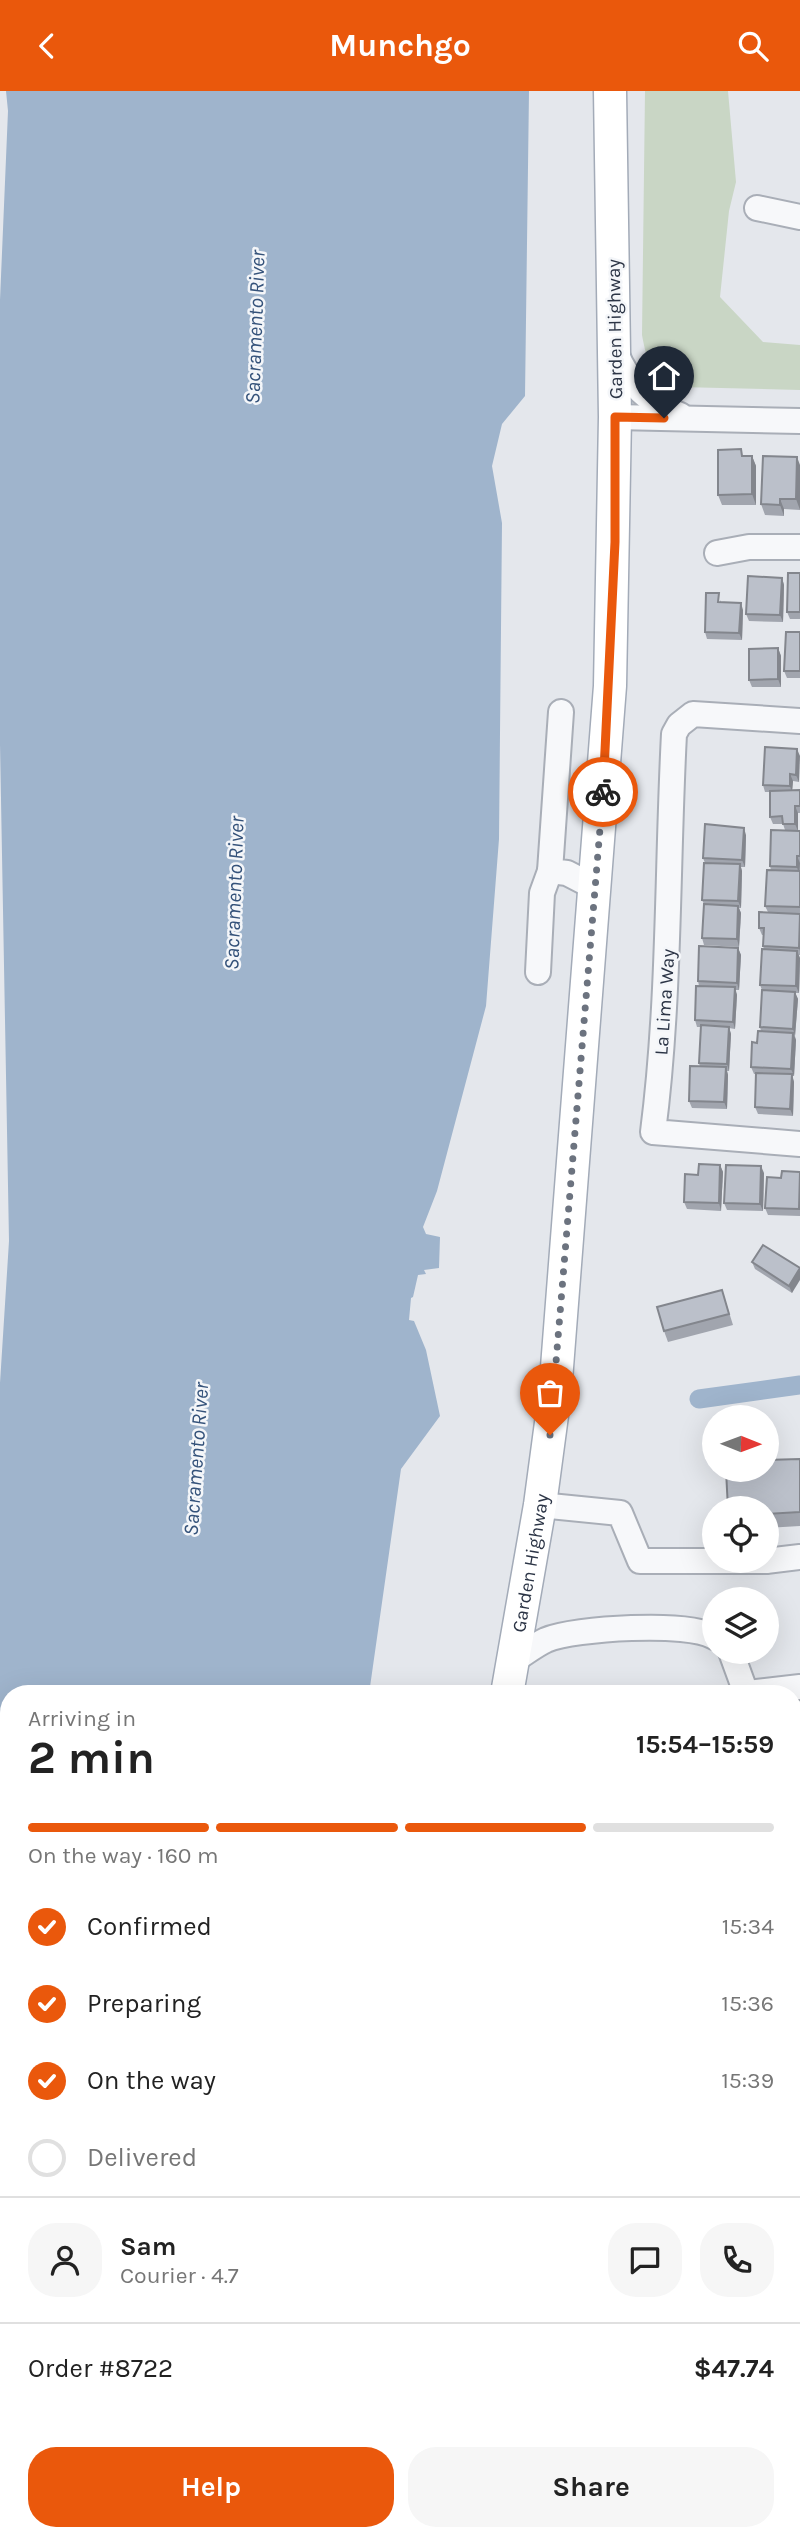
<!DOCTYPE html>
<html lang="en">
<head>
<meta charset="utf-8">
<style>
  :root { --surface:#fff; --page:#f6f6f6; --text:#222; --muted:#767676; --line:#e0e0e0; --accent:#ea580c }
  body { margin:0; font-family:Karla,sans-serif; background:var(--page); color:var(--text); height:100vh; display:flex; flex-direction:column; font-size:26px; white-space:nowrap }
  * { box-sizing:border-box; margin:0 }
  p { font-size:23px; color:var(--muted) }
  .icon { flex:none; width:38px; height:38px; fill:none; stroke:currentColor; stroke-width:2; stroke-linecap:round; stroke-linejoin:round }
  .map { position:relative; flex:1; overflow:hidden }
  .panel { position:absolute; left:0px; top:1594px; width:802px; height:856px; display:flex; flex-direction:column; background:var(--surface); border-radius:28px 28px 0 0; box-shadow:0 7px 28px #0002 }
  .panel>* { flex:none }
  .needle { width:46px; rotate:91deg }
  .fabs { position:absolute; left:702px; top:1314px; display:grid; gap:14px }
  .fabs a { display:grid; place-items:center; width:77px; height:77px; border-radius:50%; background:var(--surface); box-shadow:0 7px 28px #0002; font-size:35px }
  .pin { position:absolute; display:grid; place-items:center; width:60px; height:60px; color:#fff; margin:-72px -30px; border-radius:50% 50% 50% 0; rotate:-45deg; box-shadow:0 0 7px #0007 }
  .pin .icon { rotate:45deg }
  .courier { position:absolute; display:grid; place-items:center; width:70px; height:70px; margin:-35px; border:5px solid #ea580c; border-radius:50%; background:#fff; color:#222; box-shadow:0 2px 9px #0007 }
  .headline em { font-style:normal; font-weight:700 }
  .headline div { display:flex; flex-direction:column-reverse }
  .headline { display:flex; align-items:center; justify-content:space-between; height:119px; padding:0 28px }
  h1 { font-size:46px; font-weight:700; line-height:52px }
  .bar { display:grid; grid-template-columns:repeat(4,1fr); gap:10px 7px; align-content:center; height:84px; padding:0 28px }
  .bar i { height:9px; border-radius:5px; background:var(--line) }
  .bar .active { background:var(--accent) }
  .bar p { grid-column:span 4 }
  .line { display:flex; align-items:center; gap:18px; padding:0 28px; border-top:2px solid var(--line) }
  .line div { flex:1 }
  .round { display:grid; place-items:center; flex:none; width:74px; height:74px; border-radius:28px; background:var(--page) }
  ol { padding:0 28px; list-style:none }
  li { display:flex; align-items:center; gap:21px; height:77px }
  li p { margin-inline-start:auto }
  li .icon { padding:7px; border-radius:50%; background:var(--accent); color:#fff; stroke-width:4 }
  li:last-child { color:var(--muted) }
  li i { width:38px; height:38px; border:4px solid var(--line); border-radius:50% }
  .cta { display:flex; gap:14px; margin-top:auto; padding:14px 28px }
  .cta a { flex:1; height:80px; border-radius:28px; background:var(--accent); color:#fff; font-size:28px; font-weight:700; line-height:80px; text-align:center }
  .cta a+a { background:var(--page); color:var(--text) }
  header { display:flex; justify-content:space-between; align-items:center; height:91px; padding:0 28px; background:var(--accent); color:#fff; font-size:32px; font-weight:700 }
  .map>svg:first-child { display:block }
  .green { fill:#c9d6c5 }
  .water { fill:#9fb4cc }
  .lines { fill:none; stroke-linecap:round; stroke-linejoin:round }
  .canal { stroke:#9fb4cc; stroke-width:19 }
  .minor-casing { stroke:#a9aeb7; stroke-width:28 }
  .major-casing { stroke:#a3abb8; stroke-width:35 }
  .minor { stroke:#f7f8fa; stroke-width:24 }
  .major { stroke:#fff; stroke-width:32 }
  .wall { fill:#a1a5ae }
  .shaded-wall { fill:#83868d }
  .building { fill:#bbc0ca; stroke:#83868d; stroke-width:2 }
  .done { stroke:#6c737f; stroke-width:7; stroke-dasharray:0 12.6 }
  .route { stroke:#ea580c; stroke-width:9 }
  .labels { text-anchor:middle; stroke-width:5; stroke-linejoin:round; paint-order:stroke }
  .street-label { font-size:19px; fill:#2b3445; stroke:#f4f6f9 }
  .water-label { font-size:21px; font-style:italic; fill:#34527a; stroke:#f4f6f9 }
</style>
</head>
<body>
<header><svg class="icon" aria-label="back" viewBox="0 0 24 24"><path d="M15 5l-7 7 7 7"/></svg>Munchgo<svg class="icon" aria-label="search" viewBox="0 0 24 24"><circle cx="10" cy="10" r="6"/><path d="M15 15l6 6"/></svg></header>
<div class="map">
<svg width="800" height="2449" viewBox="0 0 800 2449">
  <rect width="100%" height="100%" fill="#e4e7ec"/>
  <!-- green -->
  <path class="green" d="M645 0H728L736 91 729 120 720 206 763 251 800 254V299L679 296C652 288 647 271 642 244Z"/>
  <!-- water -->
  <polygon class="water" points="6,0 529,0 525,305 502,333 492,375 502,432 499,748 486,915 437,1100 423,1136 426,1143 440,1146 439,1177 424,1179 426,1183 418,1184 413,1206 411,1207 409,1229 414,1230 426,1259 440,1325 401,1378 369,1603 9,1603 9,2441 217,2441 215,2449 0,2449 0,1292 9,1150 0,653 0,209 8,20"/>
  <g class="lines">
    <!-- canal -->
    <polyline class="canal" points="699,1308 800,1294"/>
    <!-- minor casing -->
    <g class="minor-casing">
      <g id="minor">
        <polyline points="757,117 800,126"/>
        <path d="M616 262C628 292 649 313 680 324"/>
        <polyline points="615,326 800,330"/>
        <polyline points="717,462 749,456 800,456"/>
        <polyline points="561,621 550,780 567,782 596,797"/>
        <path d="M800 630 693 623 679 634 674 643C667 776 670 909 653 1041L800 1053"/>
        <polyline points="538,881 542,802 550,780"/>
        <polyline points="540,1414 620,1422 640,1470 765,1470"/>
        <polyline points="766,1470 800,1466"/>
        <polyline points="731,1561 746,1602"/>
        <path d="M514 1569C524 1563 535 1554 546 1549 575 1537 689 1530 714 1546"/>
        <polyline points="739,1603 800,1596"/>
        <polyline points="793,1731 800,1724"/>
        <polyline points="793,1820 800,1815"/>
        <polyline points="793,2022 800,2020"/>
        <polyline points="793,2062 800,2075"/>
      </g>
    </g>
    <!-- major casing -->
    <g class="major-casing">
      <g id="major">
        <path id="s1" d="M507 1603 540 1414 555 1302 610 595 615 326 610 0"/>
        <polyline points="326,2449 328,2441"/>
      </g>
    </g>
    <!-- minor -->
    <use href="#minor" class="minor"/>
    <!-- major -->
    <use href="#major" class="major"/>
  </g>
  <!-- wall -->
  <g class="wall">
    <polygon points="744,365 752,365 756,375 756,414 722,414 718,404"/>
    <polygon points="797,366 800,419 784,418 784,425 765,424 761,413"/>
    <polygon points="800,482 800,528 790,528 787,521"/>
    <polygon points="782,487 784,494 783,531 749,530 746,523"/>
    <polygon points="721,509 721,511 743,519 742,549 707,548 705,541"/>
    <polygon points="800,541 800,587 787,587 784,580"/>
    <polygon points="778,557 781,565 781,596 752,596 749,589"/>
    <polygon points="797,658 799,691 793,690 792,699 800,700 800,722 798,722 798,740 800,740 800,864 799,864 800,868 799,902 795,902 798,908 795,945 796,949 794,985 792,985 794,991 793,1025 758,1023 755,1016 756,983 754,983 751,976 761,940 760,936 762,899 760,894 764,858 763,855 764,844 762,844 759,837 768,821 765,815 771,779 770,775 785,739 783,733 773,733 770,726 770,701 765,701 763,694"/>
    <polygon points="746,744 745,776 741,776 742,780 741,817 739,817 741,822 739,856 704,854 702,847 704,813 702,809 705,772 703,767"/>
    <polygon points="738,857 741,864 739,899 735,899 737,904 735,938 729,937 731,943 729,980 727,980 728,984 727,1018 692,1017 689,1010 700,976 699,972 701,936 697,936 695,929 699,895 698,890"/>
    <polygon points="720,1074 723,1081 721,1120 687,1118 684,1111 698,1084"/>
    <polygon points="800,1081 800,1125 768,1124 765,1117 781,1087"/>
    <polygon points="764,1082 763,1120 727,1119 724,1112"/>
    <polygon points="752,1171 800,1177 792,1202 755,1178"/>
    <polygon points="722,1199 733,1234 668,1251 664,1240"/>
    <polygon points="800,1368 800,1435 766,1437 766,1418"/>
    <polygon points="793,1853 800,1855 800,1960 793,1958 793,1898 794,1889 793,1889"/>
    <polygon points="793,2131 800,2150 800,2383 793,2385"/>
    <polygon points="260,2441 276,2441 275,2445"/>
  </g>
  <!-- shaded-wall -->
  <g class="shaded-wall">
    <polygon points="752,365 756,375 756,414 752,403"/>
    <polygon points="797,366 800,374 800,419 796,408"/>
    <polygon points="780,408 784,418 784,425 780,414"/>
    <polygon points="782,487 784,494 783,531 780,524"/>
    <polygon points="741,512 743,519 742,549 739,542"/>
    <polygon points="778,557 781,565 781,596 778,588"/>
    <polygon points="797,658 800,665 799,691 796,684"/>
    <polygon points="790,683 793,690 792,702 790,695"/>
    <polygon points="795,715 798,722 798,740 795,733"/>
    <polygon points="744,737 746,744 745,776 742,769"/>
    <polygon points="797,765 800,772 799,784 797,776"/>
    <polygon points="740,773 742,780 741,817 738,810"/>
    <polygon points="738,815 741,822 739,856 737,848"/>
    <polygon points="800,824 800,860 799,857"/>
    <polygon points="738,857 741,864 739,899 737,892"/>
    <polygon points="797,860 800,867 799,902 796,895"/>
    <polygon points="735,896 737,904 735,938 733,931"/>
    <polygon points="795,901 798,908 795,945 793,938"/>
    <polygon points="729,936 731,943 729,980 727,973"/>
    <polygon points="793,942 796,949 794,985 791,978"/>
    <polygon points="726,976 728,984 727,1018 724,1011"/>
    <polygon points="792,983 794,991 793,1025 790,1018"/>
    <polygon points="720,1074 723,1081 721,1120 719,1112"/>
    <polygon points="761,1075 764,1082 763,1120 760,1113"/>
    <polygon points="800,1178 800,1189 792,1202 789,1195"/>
  </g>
  <!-- building -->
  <g class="building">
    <polygon points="741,358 742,365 752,365 752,403 718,404 718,359"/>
    <polygon points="763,365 797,366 796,408 780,408 780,414 761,413"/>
    <polygon points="788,482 800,482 800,521 787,521"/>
    <polygon points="748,485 782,487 780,524 746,523"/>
    <polygon points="706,502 719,502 718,511 741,512 739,542 705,541"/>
    <polygon points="786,541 800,541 800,580 784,580"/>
    <polygon points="778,557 778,588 749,589 749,558"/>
    <polygon points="765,656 797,658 796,684 790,683 790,695 763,694"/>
    <polygon points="800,699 800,715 795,715 795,733 783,733 782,725 770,726 770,700"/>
    <polygon points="705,733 744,737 742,769 703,767"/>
    <polygon points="771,739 800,740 800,765 797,765 797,776 770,775"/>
    <polygon points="704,772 740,773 738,810 702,809"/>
    <polygon points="767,779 800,780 800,816 765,815"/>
    <polygon points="704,813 738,815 737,848 702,847"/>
    <polygon points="759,821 800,823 799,857 763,855 764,837 759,837"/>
    <polygon points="699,855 738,857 737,892 698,890"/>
    <polygon points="762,858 797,860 796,895 760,894"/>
    <polygon points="696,895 735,896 733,931 695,929"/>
    <polygon points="762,899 795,901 793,938 760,936"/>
    <polygon points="701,934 729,936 727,973 699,972"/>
    <polygon points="758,940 793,942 791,978 751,976 752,951 757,952"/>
    <polygon points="690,975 726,976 724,1011 689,1010"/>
    <polygon points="756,982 792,983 790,1018 755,1016"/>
    <polygon points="699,1073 720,1074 719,1112 684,1111 685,1083 698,1084"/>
    <polygon points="726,1074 761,1075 760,1113 724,1112"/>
    <polygon points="782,1080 800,1081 799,1118 765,1117 767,1086 781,1087"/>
    <polygon points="763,1154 800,1177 789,1195 752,1171"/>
    <polygon points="722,1199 729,1223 664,1240 657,1216"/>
    <polygon points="800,1368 800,1421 766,1423 766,1418 728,1418 726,1379 766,1379 766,1369"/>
    <polygon points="793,1853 800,1855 800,1947 793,1946 793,1898 797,1877 793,1876"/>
    <polygon points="793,2131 800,2150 800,2367 793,2370"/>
  </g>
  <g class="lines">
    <!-- done -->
    <polyline class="done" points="550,1344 603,701"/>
    <!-- route -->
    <polyline class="route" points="603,701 615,451 615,326 664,327"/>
  </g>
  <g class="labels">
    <!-- street labels -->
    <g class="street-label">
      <text transform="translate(614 238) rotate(-91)" y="7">Garden Highway</text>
      <text transform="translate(664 911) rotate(-86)" y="7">La Lima Way</text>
      <text dy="7" stroke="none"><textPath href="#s1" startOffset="133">Garden Highway</textPath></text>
    </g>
    <!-- water labels -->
    <g class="water-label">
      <text transform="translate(255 236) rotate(-88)" y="7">Sacramento River</text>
      <text transform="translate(234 802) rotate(-88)" y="7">Sacramento River</text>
      <text transform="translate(196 1368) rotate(-86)" y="7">Sacramento River</text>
    </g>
  </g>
</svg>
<div class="fabs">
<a><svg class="needle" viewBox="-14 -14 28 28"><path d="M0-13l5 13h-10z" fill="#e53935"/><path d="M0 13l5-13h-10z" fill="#767676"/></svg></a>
<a><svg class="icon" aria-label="locate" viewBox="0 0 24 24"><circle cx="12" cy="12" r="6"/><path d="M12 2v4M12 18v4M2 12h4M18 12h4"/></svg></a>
<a><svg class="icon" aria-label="layers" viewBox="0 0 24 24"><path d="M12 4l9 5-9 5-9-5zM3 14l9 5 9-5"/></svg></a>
</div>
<div class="pin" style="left:550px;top:1344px;background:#ea580c"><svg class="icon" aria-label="bag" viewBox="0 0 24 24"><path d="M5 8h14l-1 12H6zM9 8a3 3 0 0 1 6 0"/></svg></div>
<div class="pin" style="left:664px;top:327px;background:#1f2937"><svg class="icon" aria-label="home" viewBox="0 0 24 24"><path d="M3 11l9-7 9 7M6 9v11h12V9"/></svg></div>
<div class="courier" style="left:603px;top:701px"><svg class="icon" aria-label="bike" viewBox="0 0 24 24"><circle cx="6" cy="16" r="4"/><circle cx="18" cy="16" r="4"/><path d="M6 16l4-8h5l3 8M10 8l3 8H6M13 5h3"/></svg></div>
<section class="panel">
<div class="headline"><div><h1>2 min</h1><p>Arriving in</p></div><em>15:54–15:59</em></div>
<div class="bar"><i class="active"></i><i class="active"></i><i class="active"></i><i></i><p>On the way · 160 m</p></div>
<ol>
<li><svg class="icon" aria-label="check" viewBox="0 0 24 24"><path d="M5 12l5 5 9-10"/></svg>Confirmed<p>15:34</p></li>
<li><svg class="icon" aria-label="check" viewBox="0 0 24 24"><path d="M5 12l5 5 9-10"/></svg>Preparing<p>15:36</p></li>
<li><svg class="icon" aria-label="check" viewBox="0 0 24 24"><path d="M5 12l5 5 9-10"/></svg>On the way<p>15:39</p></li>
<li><i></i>Delivered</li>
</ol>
<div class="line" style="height:126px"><a class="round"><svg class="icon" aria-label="person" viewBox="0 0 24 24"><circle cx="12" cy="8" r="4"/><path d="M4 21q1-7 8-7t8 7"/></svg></a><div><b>Sam</b><p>Courier · 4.7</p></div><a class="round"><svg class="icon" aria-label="chat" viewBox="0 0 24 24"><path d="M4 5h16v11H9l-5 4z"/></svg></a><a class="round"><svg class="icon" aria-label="phone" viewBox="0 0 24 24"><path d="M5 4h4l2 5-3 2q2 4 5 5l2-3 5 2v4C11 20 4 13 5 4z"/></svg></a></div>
<div class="line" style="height:91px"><div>Order #8722</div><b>$47.74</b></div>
<div class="cta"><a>Help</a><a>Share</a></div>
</section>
</div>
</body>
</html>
